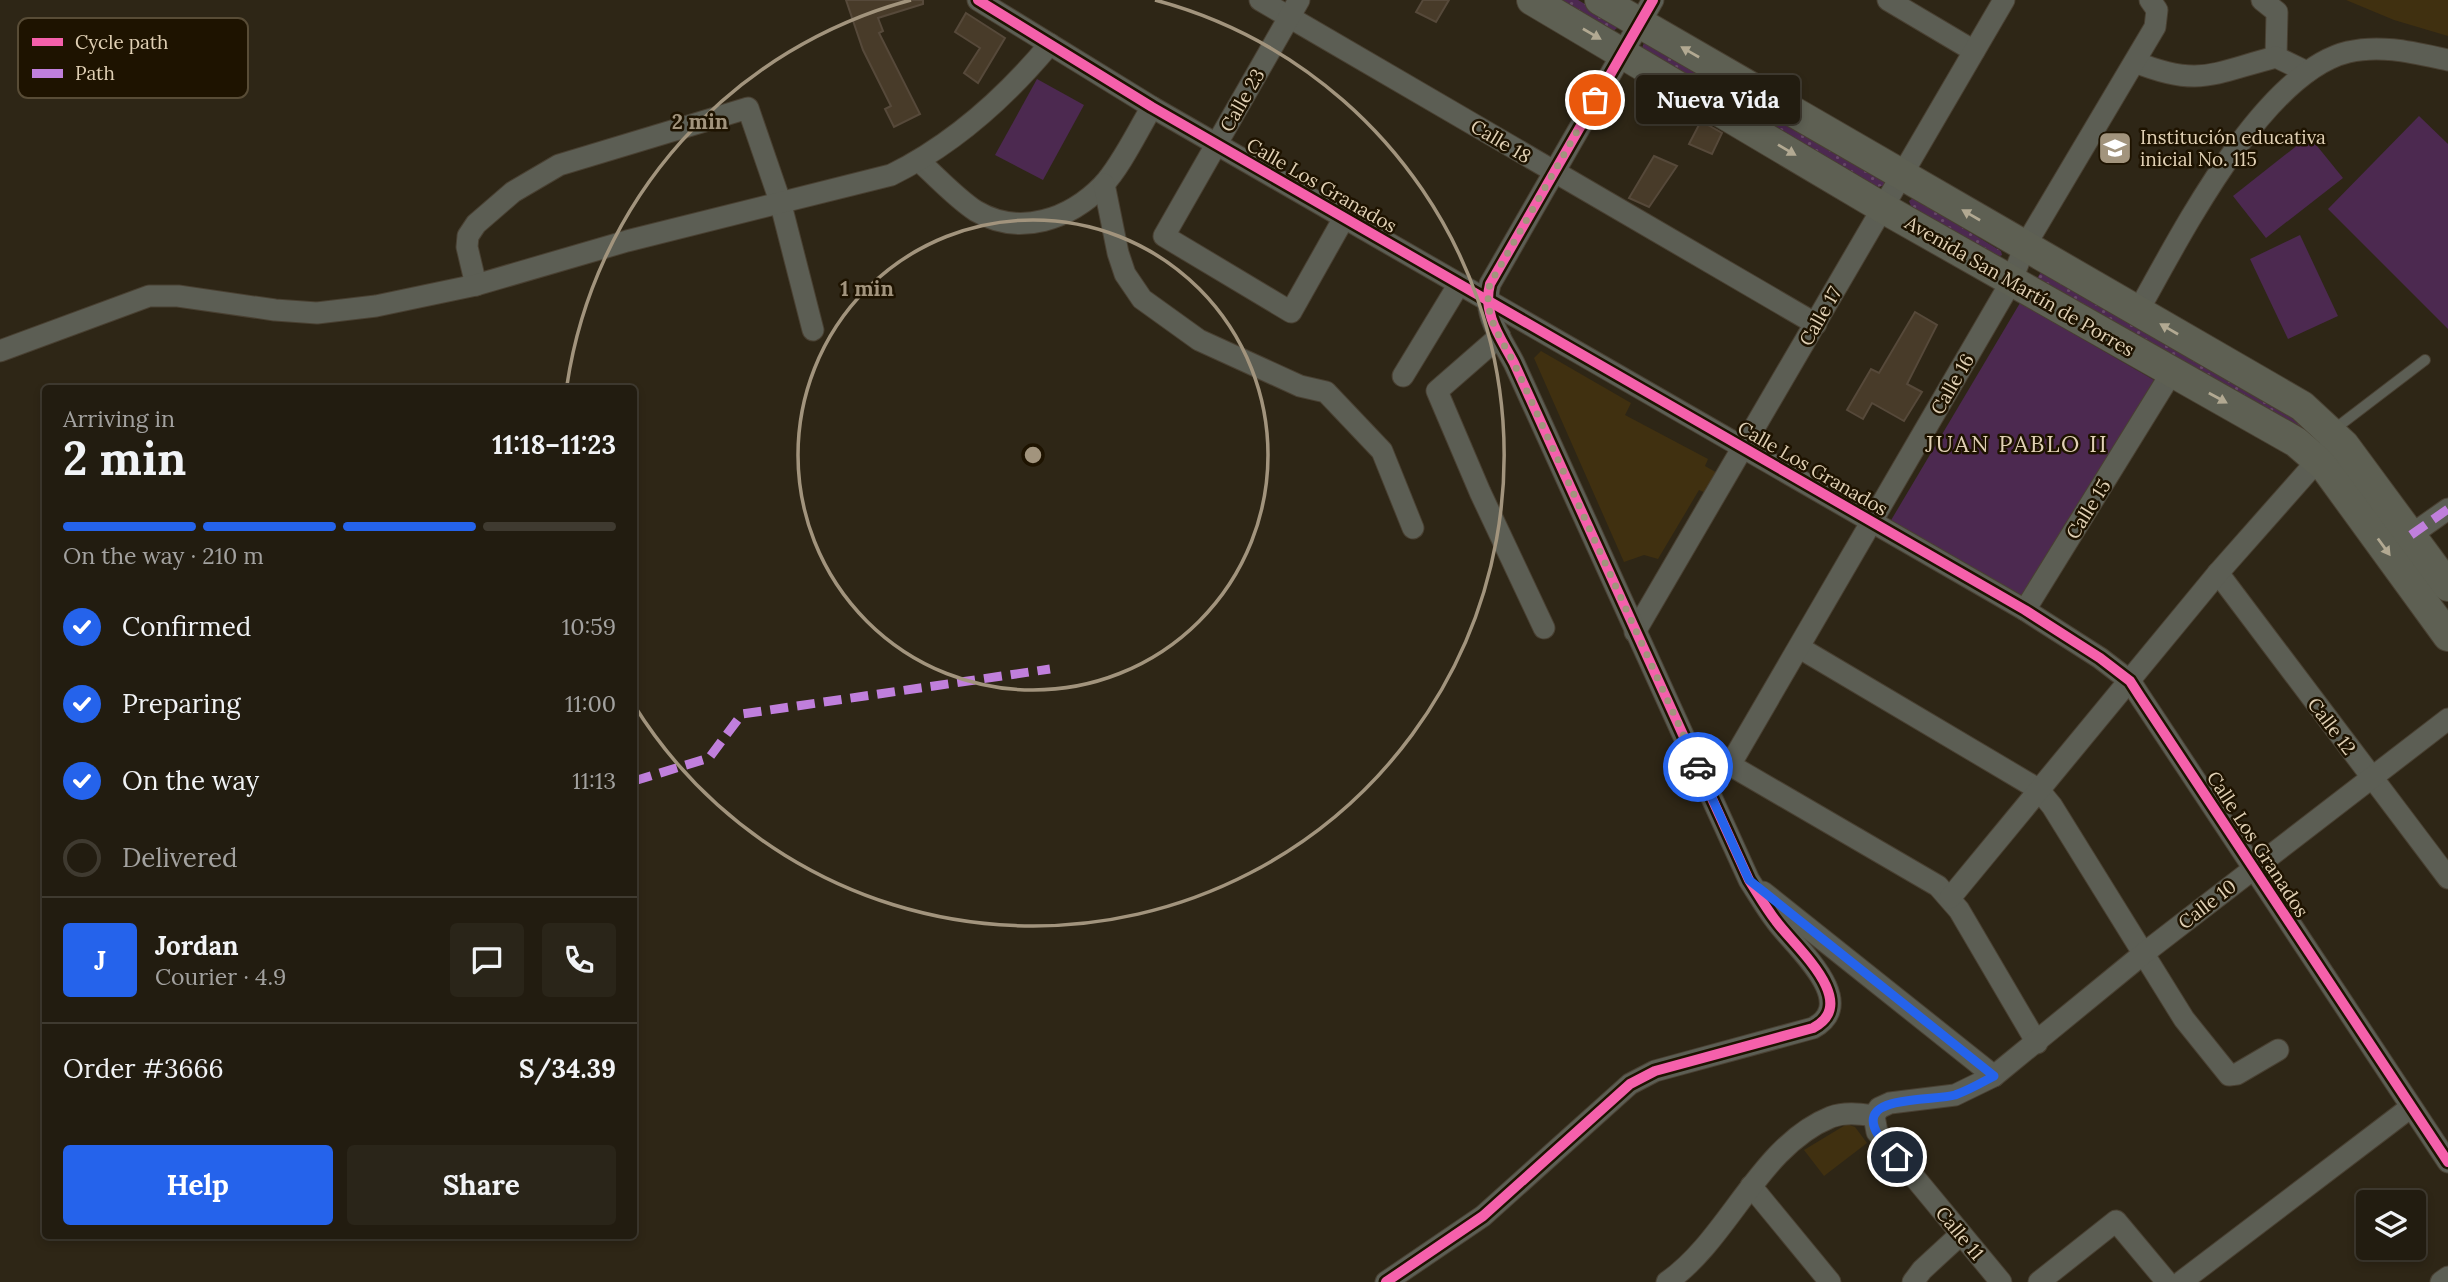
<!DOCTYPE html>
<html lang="en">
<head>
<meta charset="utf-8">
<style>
  :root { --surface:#221c10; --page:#2a2519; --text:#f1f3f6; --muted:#a2a19f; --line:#3f3a30; --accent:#2563eb }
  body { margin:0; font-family:Lora,serif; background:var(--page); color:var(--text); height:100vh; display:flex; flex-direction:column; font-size:26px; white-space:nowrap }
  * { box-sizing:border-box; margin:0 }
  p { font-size:23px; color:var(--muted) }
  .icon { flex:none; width:38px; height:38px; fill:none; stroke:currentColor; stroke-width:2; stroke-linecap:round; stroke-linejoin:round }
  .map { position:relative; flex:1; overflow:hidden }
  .panel { position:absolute; left:42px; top:385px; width:595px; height:854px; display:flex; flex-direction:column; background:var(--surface); border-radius:7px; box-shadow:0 4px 10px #0003,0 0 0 2px var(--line) }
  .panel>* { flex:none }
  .buttons { position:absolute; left:2356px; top:1190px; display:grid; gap:14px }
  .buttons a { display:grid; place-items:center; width:70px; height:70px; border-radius:7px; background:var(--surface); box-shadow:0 4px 10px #0003,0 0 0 2px var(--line); font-size:35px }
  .pin { position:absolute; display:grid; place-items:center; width:60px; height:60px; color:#fff; margin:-30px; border:4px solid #fff; border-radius:50%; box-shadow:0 2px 7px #0007 }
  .courier { position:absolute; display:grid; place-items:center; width:70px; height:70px; margin:-35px; border:5px solid #2563eb; border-radius:50%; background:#fff; color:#222; box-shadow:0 2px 9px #0007 }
  .bubble { position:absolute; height:49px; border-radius:7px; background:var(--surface); box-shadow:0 4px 10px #0003,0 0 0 2px var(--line); font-size:23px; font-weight:700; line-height:49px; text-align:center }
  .head em { font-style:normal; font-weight:700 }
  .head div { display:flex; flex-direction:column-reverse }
  .head { display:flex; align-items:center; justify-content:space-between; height:119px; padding:0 21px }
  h1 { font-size:46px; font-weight:700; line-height:52px }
  .bar { display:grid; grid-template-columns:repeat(4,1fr); gap:10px 7px; align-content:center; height:84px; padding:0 21px }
  .bar i { height:9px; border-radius:5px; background:var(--line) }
  .bar .current { background:var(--accent) }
  .bar p { grid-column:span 4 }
  .line { display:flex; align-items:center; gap:18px; padding:0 21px; border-top:2px solid var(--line) }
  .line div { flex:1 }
  .round { display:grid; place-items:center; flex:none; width:74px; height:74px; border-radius:7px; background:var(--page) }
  ol { padding:0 21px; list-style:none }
  li { display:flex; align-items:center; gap:21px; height:77px }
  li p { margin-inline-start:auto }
  li .icon { padding:7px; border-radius:50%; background:var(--accent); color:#fff; stroke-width:4 }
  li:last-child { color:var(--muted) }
  li i { width:38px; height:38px; border:4px solid var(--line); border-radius:50% }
  .button { display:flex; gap:14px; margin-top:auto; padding:14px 21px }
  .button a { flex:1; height:80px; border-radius:7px; background:var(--accent); color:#fff; font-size:28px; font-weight:700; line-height:80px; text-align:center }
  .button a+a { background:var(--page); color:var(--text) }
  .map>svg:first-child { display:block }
  .built { fill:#403010 }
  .grass { fill:url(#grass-dots) }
  .park { fill:#4c2950 }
  .building { fill:#483b29; stroke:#56493a; stroke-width:2 }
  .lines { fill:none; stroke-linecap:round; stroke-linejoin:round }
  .lane-casing { stroke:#494032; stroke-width:12 }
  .street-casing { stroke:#494032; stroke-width:23 }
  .secondary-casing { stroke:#494032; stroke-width:32 }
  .lane { stroke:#5c5e54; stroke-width:10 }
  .street { stroke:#5c5e54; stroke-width:21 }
  .secondary { stroke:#5e6053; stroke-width:30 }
  .quiet { stroke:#c07fdc; stroke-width:9; stroke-dasharray:18 9; stroke-linecap:butt }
  .cycleway-casing { stroke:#1e1300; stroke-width:15 }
  .cycleway { stroke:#f560ab; stroke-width:10 }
  .oneway { fill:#b2a992 }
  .done { stroke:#a2947d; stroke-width:7; stroke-dasharray:0 12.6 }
  .route { stroke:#2563eb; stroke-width:9 }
  .ring { fill:none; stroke:#a2947d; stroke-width:3.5 }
  .labels { text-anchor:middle; stroke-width:5; stroke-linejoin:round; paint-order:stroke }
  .street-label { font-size:19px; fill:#e0d0b4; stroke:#1e1300 }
  .poi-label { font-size:19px; fill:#e0d0b4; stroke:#1e1300; text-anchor:start }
  .quarter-label { font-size:23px; letter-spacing:2px; fill:#e0d0b4; stroke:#1e1300 }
  .key { fill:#1e1300; stroke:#584c36; stroke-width:2 }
  .key-label { font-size:19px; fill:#e0d0b4 }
  .centre { fill:#a2947d; stroke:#1e1300; stroke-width:3.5 }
  .ring-label { font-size:21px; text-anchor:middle; font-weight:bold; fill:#a2947d; stroke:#1e1300; stroke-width:5; stroke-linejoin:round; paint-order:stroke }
</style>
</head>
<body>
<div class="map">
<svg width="2448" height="1282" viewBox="0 0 2448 1282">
  <defs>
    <pattern id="grass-dots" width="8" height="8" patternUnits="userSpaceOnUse" patternTransform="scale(1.75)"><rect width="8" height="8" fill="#4c2950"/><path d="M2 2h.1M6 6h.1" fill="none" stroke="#664767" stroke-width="1.8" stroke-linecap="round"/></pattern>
  </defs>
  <rect width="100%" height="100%" fill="#2e2616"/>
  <!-- built -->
  <g class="built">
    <polygon points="2346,0 2448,0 2448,36 2394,20"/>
    <polygon points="1541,351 1631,403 1625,415 1708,459 1705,466 1719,474 1708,494 1699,490 1658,559 1644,555 1624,562 1534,358"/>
    <polygon points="1847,1124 1855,1127 1867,1143 1824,1176 1804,1150"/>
  </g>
  <!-- grass -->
  <g class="grass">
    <polygon points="1556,0 1578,0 1621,25 1612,32"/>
    <polygon points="1645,39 1883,180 1886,185 1878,187 1642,49"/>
    <polygon points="1913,198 2001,251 2002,255 1998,257 1911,206 1909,201"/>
    <polygon points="2041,272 2310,426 2314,431 2310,436 2036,280"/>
  </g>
  <!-- park -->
  <g class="park">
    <polygon points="1037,79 1084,105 1043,180 995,155"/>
    <polygon points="2419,116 2448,144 2448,329 2328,209"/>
    <polygon points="2309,136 2343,178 2266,238 2233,196"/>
    <polygon points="2300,235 2338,316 2288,339 2250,259"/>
    <polygon points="2020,303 2154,380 2022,600 1890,522"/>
  </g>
  <!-- building -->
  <g class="building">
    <polygon points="846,0 923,0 923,4 878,18 883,31 879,33 920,114 894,127 885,109 891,106 863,50"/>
    <polygon points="1423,0 1449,0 1436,22 1416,12"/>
    <polygon points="966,13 1005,38 978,83 964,73 980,48 955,32"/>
    <polygon points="1701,121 1722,133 1712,154 1689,144"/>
    <polygon points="1654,156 1677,166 1649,207 1629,198"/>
    <polygon points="1915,312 1937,325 1907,384 1922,392 1904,421 1872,403 1863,419 1847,410 1871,369 1879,373"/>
  </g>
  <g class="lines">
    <!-- lane casing -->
    <g class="lane-casing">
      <polyline id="lane" points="2332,431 2425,360"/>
    </g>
    <!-- street casing -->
    <g class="street-casing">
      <g id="street">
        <polyline points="978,0 1152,107 2025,610 2100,658 2130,681 2139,695 2448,1162"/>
        <polyline points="1260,0 1816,324"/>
        <polyline points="1299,0 1164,236 1291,312 1344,218"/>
        <polyline points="1888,0 1974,51"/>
        <polyline points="2262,0 2277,12 2276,57"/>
        <path d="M2135 62C2200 88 2213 73 2276 57L2307 72"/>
        <path d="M919 161C937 177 956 198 976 211 1020 237 1070 219 1103 185 1121 166 1138 130 1152 107"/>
        <polyline points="1104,184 1118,253 1125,274 1142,299 1199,340 1300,386 1326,392 1382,451 1413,528"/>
        <polyline points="476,285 467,247 468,236 476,224 513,192 559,165 748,108 780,201 813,330"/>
        <path d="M2138 311C2180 237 2262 73 2348 52 2382 44 2415 53 2448 60"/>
        <polyline points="1500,336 1437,391 1480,492 1544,628"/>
        <path d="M0 351 149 296H178L275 310 317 313 376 306 476 285 627 241 891 175C954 144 1005 98 1050 44"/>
        <polyline points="1403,376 1459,284"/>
        <polyline points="2411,535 2448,509"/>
        <polyline points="2218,573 2448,878"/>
        <polyline points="2025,610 2172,372"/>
        <polyline points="1635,632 2004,0"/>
        <polyline points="1800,648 2038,789 2052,806 2184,1019 2229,1075 2237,1074 2278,1050"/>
        <polyline points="1694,760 1712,760 1730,765 1938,886 1959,910 2037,1043"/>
        <polyline points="1730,765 2011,282 2025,246 2155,27 2157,10 2150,0"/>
        <polyline points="1763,892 1994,1076"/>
        <polyline points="1950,898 2218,573 2325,452"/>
        <polyline points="1874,1116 1879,1108 1890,1103 1955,1095 1994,1076 2143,954 2448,719"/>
        <polyline points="1874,1116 1877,1132 2001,1282"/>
        <polyline points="1751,1186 1830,1282"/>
        <path d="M1386 1282 1483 1216 1630 1084 1655 1071 1813 1028C1862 1002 1793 945 1776 921 1766 908 1758 894 1749 880L1514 363C1501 338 1482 314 1490 284L1653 0"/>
        <path d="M1667 1282C1729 1239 1759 1146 1831 1117 1845 1112 1859 1114 1874 1116"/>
        <polyline points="1913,1282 1922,1270 1961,1234"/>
        <polyline points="2039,1282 2116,1221 2167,1282"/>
        <polyline points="2181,1282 2411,1107"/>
        <polyline points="2441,1282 2448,1277"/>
      </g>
    </g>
    <!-- secondary casing -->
    <g class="secondary-casing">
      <g id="secondary">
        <polyline points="1532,0 1883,208 2296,442 2325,467 2448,636"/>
        <polyline points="1600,0 2302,406 2344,445 2448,586"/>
      </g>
    </g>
    <!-- lane -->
    <use href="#lane" class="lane"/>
    <!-- street -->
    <use href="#street" class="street"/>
    <!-- secondary -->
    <use href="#secondary" class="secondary"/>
    <!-- quiet -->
    <g class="quiet">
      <polyline points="2411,535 2448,509"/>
      <polyline points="634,781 709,758 742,714 1050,669"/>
    </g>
    <!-- cycleway casing -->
    <g class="cycleway-casing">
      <g id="cycleway">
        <polyline points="978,0 1152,107 2025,610 2100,658 2130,681 2139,695 2448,1162"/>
        <path d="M1386 1282 1483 1216 1630 1084 1655 1071 1813 1028C1862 1002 1793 945 1776 921 1766 908 1758 894 1749 880L1514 363C1501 338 1482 314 1490 284L1653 0"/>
      </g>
    </g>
    <!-- cycleway -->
    <use href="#cycleway" class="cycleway"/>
  </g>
  <!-- one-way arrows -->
  <defs><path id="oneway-solid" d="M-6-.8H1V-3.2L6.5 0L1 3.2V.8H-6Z" transform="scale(1.75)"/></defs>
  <g class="oneway">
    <use href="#oneway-solid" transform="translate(1592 34) rotate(30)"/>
    <use href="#oneway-solid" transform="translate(1690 52) rotate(-150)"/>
    <use href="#oneway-solid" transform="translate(1787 150) rotate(31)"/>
    <use href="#oneway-solid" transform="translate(1971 215) rotate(-150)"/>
    <use href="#oneway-solid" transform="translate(2169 329) rotate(-150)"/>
    <use href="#oneway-solid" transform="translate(2218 398) rotate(29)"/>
    <use href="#oneway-solid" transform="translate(2384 547) rotate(54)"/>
  </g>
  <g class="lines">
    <!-- done -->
    <path class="done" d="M1595 100 1490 284C1482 314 1501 338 1514 363L1698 767"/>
    <!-- route -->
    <path class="route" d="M1698 767 1749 880 1994 1076C1981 1083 1969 1090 1955 1095 1937 1100 1880 1097 1874 1116 1869 1130 1888 1147 1897 1157"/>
  </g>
  <!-- distance rings -->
  <g class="ring">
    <circle cx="1033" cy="455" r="235"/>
    <path d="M567 385A471 471 0 0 1 911 0M1155 0A471 471 0 1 1 634 705"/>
  </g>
  <!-- icons -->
  <defs>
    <g id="school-square" transform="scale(1.75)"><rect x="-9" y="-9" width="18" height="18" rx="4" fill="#a2947d" stroke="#1e1300"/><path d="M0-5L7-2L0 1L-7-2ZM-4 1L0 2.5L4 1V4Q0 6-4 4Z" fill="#fff"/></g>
  </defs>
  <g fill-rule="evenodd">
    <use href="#school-square" x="2115" y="148"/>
  </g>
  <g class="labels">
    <!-- street labels -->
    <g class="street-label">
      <text transform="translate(1242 100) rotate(-60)" y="7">Calle 23</text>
      <text transform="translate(1501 141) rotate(31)" y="7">Calle 18</text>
      <text transform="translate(1322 185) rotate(30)" y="7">Calle Los Granados</text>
      <text transform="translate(2020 286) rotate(30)" y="7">Avenida San Martín de Porres</text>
      <text transform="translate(1820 316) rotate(-60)" y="7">Calle 17</text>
      <text transform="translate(1952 384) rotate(-60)" y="7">Calle 16</text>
      <text transform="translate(1813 468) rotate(30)" y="7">Calle Los Granados</text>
      <text transform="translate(2088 509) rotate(-58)" y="7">Calle 15</text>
      <text transform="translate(2332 726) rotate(53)" y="7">Calle 12</text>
      <text transform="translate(2258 844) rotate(57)" y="7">Calle Los Granados</text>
      <text transform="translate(2207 904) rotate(-38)" y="7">Calle 10</text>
      <text transform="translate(1960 1233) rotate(50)" y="7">Calle 11</text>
    </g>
    <!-- poi labels -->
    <g class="poi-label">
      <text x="2140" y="144">Institución educativa<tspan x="2140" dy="22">inicial No. 115</tspan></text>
    </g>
    <!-- quarter labels -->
    <g class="quarter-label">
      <text x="2017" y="452">JUAN PABLO II</text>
    </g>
  </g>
  <!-- legend -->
  <rect x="18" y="18" width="230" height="80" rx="10" class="key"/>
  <rect x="32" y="38" width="31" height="8" fill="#f560ab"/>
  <rect x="32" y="69" width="31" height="9" fill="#c07fdc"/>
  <g class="key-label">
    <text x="75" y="49">Cycle path</text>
    <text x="75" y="80">Path</text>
  </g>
  <circle cx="1033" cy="455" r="10" class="centre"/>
  <g class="ring-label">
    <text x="700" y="129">2 min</text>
    <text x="867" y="296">1 min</text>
  </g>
</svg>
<div class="buttons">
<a><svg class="icon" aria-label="layers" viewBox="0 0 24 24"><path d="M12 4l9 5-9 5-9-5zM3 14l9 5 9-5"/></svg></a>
</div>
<div class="pin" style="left:1595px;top:100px;background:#ea580c"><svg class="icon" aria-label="bag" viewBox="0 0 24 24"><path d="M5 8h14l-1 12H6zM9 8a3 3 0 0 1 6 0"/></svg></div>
<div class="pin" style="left:1897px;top:1157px;background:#1f2937"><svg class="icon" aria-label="home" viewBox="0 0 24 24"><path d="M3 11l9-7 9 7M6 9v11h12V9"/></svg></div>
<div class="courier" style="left:1698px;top:767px"><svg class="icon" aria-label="car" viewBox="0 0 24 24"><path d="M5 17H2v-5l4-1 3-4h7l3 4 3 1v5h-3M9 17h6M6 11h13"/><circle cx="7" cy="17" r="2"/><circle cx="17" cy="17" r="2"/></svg></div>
<div class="bubble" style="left:1636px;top:75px;width:164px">Nueva Vida</div>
<section class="panel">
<div class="head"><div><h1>2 min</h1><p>Arriving in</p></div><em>11:18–11:23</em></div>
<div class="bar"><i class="current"></i><i class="current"></i><i class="current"></i><i></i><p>On the way · 210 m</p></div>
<ol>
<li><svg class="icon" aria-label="check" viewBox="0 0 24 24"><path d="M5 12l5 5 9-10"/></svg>Confirmed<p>10:59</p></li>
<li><svg class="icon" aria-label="check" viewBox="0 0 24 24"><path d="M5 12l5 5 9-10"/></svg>Preparing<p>11:00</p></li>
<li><svg class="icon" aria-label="check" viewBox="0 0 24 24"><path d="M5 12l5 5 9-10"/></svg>On the way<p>11:13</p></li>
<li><i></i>Delivered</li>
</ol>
<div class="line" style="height:126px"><b class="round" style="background:var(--accent);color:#fff">J</b><div><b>Jordan</b><p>Courier · 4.9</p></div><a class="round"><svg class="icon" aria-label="chat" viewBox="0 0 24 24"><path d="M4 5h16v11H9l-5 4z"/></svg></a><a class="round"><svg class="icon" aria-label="phone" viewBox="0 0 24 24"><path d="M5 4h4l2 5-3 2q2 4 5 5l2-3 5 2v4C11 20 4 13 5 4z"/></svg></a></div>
<div class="line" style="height:91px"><div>Order #3666</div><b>S/34.39</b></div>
<div class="button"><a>Help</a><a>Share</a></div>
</section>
</div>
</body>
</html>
